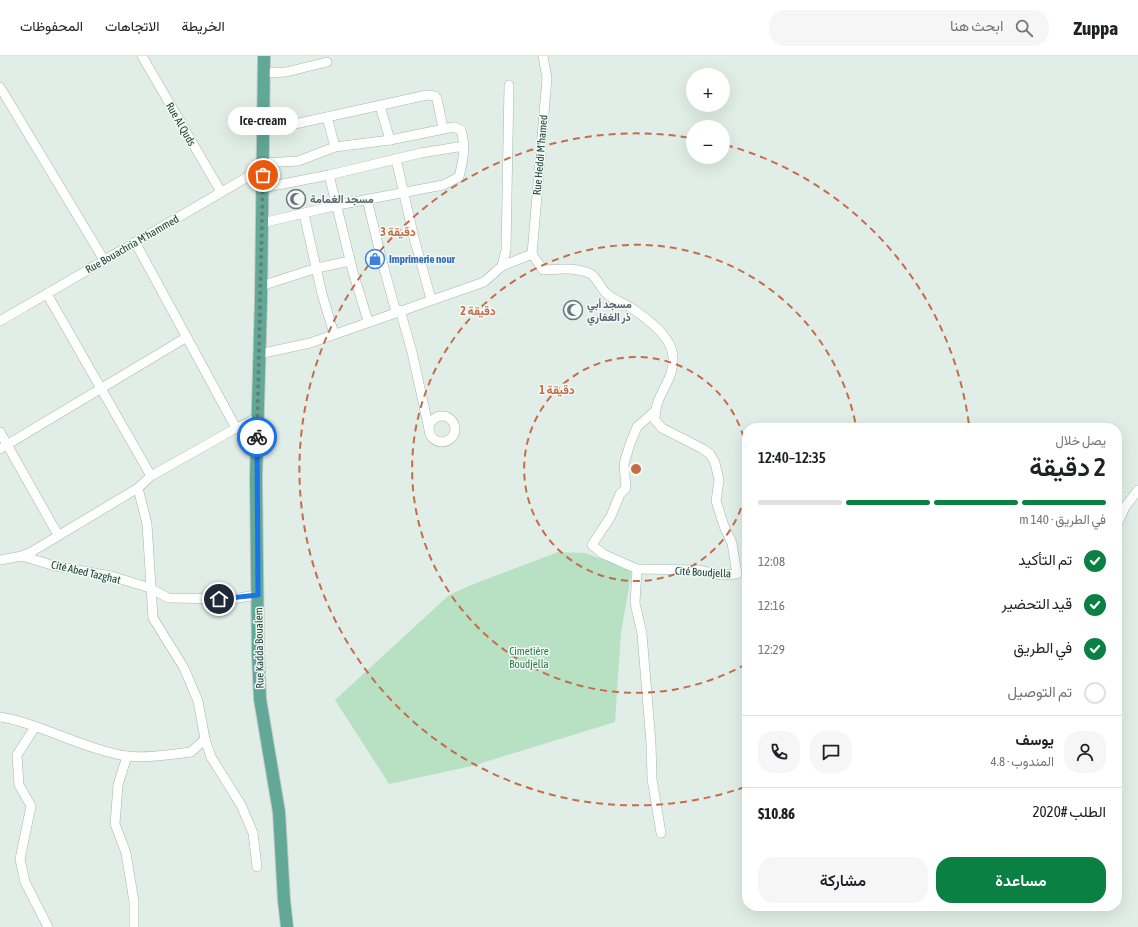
<!DOCTYPE html>
<html lang="ar">
<head>
<meta charset="utf-8">
<style>
  :root { --surface:#fff; --page:#f6f6f6; --text:#202124; --muted:#757577; --line:#e0e0e0; --accent:#0b8043 }
  body { margin:0; font-family:"Asap Condensed",Vazirmatn,sans-serif; background:var(--page); color:var(--text); direction:rtl; height:100vh; display:flex; flex-direction:column; font-size:15px; white-space:nowrap }
  * { box-sizing:border-box; margin:0 }
  p { font-size:13px; color:var(--muted) }
  .icon { flex:none; width:22px; height:22px; fill:none; stroke:currentColor; stroke-width:2; stroke-linecap:round; stroke-linejoin:round }
  .map { position:relative; flex:1; overflow:hidden; direction:ltr }
  .panel { position:absolute; left:742px; top:367px; width:380px; height:488px; display:flex; flex-direction:column; background:var(--surface); border-radius:16px; box-shadow:0 4px 16px #0002; direction:rtl }
  .panel>* { flex:none }
  .controls { position:absolute; left:686px; top:12px; display:grid; gap:8px }
  .controls a { display:grid; place-items:center; width:44px; height:44px; border-radius:50%; background:var(--surface); box-shadow:0 4px 16px #0002; font-size:20px }
  .pin { position:absolute; display:grid; place-items:center; width:34px; height:34px; color:#fff; margin:-17px; border:2px solid #fff; border-radius:50%; box-shadow:0 1px 4px #0007 }
  .courier { position:absolute; display:grid; place-items:center; width:40px; height:40px; margin:-20px; border:3px solid #1a73e8; border-radius:50%; background:#fff; color:#222; box-shadow:0 1px 5px #0007 }
  .bubble { position:absolute; height:28px; border-radius:14px; background:var(--surface); box-shadow:0 4px 16px #0002; font-size:13px; font-weight:600; line-height:28px; text-align:center; direction:rtl }
  .headline em { font-style:normal; font-weight:600 }
  .headline div { display:flex; flex-direction:column-reverse }
  .headline { display:flex; align-items:center; justify-content:space-between; height:68px; padding:0 16px }
  h1 { font-size:26px; font-weight:600; line-height:30px }
  .bar { display:grid; grid-template-columns:repeat(4,1fr); gap:6px 4px; align-content:center; height:48px; padding:0 16px }
  .bar i { height:5px; border-radius:3px; background:var(--line) }
  .bar .active { background:var(--accent) }
  .bar p { grid-column:span 4 }
  .line { display:flex; align-items:center; gap:10px; padding:0 16px; border-top:1px solid var(--line) }
  .line div { flex:1 }
  .round { display:grid; place-items:center; flex:none; width:42px; height:42px; border-radius:16px; background:var(--page) }
  ol { padding:0 16px; list-style:none }
  li { display:flex; align-items:center; gap:12px; height:44px }
  li p { margin-inline-start:auto }
  li .icon { padding:4px; border-radius:50%; background:var(--accent); color:#fff; stroke-width:4 }
  li:last-child { color:var(--muted) }
  li i { width:22px; height:22px; border:2px solid var(--line); border-radius:50% }
  .cta { display:flex; gap:8px; margin-top:auto; padding:8px 16px }
  .cta a { flex:1; height:46px; border-radius:16px; background:var(--accent); color:#fff; font-size:16px; font-weight:600; line-height:46px; text-align:center }
  .cta a+a { background:var(--page); color:var(--text) }
  header { display:flex; align-items:center; gap:24px; box-sizing:border-box; height:56px; padding:0 20px; background:var(--surface); border-bottom:1px solid var(--line) }
  header strong { font-size:19px }
  nav { display:flex; gap:22px; margin-inline-start:auto; font-size:14px }
  .search { width:280px; height:36px; background:var(--page); display:flex; align-items:center; gap:10px; box-sizing:border-box; padding:0 14px; border-radius:16px; color:var(--muted); font-size:15px }
  .map>svg:first-child { display:block }
  .green { fill:#b8e1c3 }
  .lines { fill:none; stroke-linecap:round; stroke-linejoin:round }
  .street-casing { stroke:#a3b7b0; stroke-width:10 }
  .primary-casing { stroke:#c0cac7; stroke-width:14 }
  .street { stroke:#fff; stroke-width:9 }
  .primary { stroke:#61a896; stroke-width:12 }
  .done { stroke:#637e76; stroke-width:4; stroke-dasharray:0 7.2 }
  .route { stroke:#1a73e8; stroke-width:5 }
  .ring { fill:none; stroke:#c76c48; stroke-width:2; stroke-dasharray:7 5 }
  .labels { text-anchor:middle; stroke-width:3; stroke-linejoin:round; paint-order:stroke }
  .street-label { font-size:11px; fill:#1f4138; stroke:#f2faf6 }
  .worship-label { font-size:11px; font-weight:bold; fill:#5b616d; stroke:#f2faf6; text-anchor:start }
  .shop-label { font-size:11px; font-weight:bold; fill:#366cbe; stroke:#f2faf6; text-anchor:start }
  .park-label { font-size:11px; fill:#257c47; stroke:#f2faf6 }
  .centre { fill:#c76c48; stroke:#f2faf6; stroke-width:2 }
  .ring-label { font-size:12px; text-anchor:middle; font-weight:bold; fill:#c76c48; stroke:#f2faf6; stroke-width:3; stroke-linejoin:round; paint-order:stroke }
</style>
</head>
<body>
<header>
<strong>Zuppa</strong>
<div class="search"><svg class="icon" aria-label="search" viewBox="0 0 24 24"><circle cx="10" cy="10" r="6"/><path d="M15 15l6 6"/></svg>ابحث هنا</div>
<nav><a>الخريطة</a><a>الاتجاهات</a><a>المحفوظات</a></nav>
</header>
<div class="map">
<svg width="1138" height="871" viewBox="0 0 1138 871">
  <rect width="100%" height="100%" fill="#e1eee8"/>
  <!-- green -->
  <polygon class="green" points="558,496 585,497 632,514 621,577 615,666 472,710 389,728 335,644 449,539 471,529"/>
  <g class="lines">
    <!-- street casing -->
    <g class="street-casing">
      <g id="street">
        <polyline points="142,0 221,136"/>
        <polyline points="264,17 286,16 327,6"/>
        <polyline points="0,31 104,204"/>
        <polyline points="380,50 390,84"/>
        <polyline points="327,61 335,91"/>
        <polyline points="263,75 427,39 435,40 437,43 443,72"/>
        <polyline points="396,103 414,182 431,243"/>
        <polyline points="329,119 353,216 368,265"/>
        <polyline points="262,132 329,119 421,97 464,90"/>
        <polyline points="367,143 381,201 396,256"/>
        <polyline points="304,158 322,238 334,278"/>
        <path d="M262 167 338 149 443 129 459 121C463 105 466 90 461 74L454 71 390 84 335 91 298 105 263 107"/>
        <polyline points="135,186 236,372"/>
        <path d="M532 198 543 214C558 213 574 211 589 217 597 220 600 232 606 237 613 244 622 246 630 251 646 262 672 280 673 301 675 325 654 338 655 364L662 372 703 393 710 398 715 407 719 424 716 445 724 470 732 487 737 518 721 519 698 514 637 513"/>
        <polyline points="532,198 547,22 543,0"/>
        <polyline points="502,210 532,198"/>
        <polyline points="261,230 317,212 350,205"/>
        <polyline points="47,238 151,420"/>
        <polyline points="400,254 412,296 429,373"/>
        <polyline points="0,265 263,112"/>
        <polyline points="259,298 310,287 484,226 502,210 506,194 509,29"/>
        <polyline points="655,355 637,371 630,388 624,408 626,432 620,438 611,460 592,489 603,498 637,513 635,547 642,578 651,687 652,723 661,777"/>
        <circle cx="442" cy="373" r="13"/>
        <polyline points="0,376 58,479"/>
        <polyline points="0,393 187,281"/>
        <polyline points="138,432 147,468 153,562 184,612 198,645 205,683 211,701 241,749 253,777 257,811"/>
        <polyline points="1117,469 1125,451 1138,434"/>
        <polyline points="22,500 55,510 111,520 150,532 168,542 232,543 257,539"/>
        <polyline points="0,504 22,500 33,495 138,432 151,420 231,375 257,362"/>
        <path d="M0 661C42 668 83 693 126 700 144 703 173 698 191 696L205 683"/>
        <polyline points="35,671 17,699 19,729 31,750 20,803 25,826 48,871"/>
        <polyline points="127,700 118,729 115,768 126,797 134,846 134,871"/>
      </g>
    </g>
    <!-- primary casing -->
    <g class="primary-casing">
      <polyline id="primary" points="264,0 261,243 256,421 258,598 260,643 279,756 284,844 287,871"/>
    </g>
    <!-- street -->
    <use href="#street" class="street"/>
    <!-- primary -->
    <use href="#primary" class="primary"/>
  </g>
  <g class="lines">
    <!-- done -->
    <polyline class="done" points="257,381 263,119"/>
    <!-- route -->
    <polyline class="route" points="219,543 258,539 257,381"/>
  </g>
  <!-- distance rings -->
  <g class="ring">
    <path d="M747 429A112 112 0 1 1 747 397"/>
    <path d="M746 608A224 224 0 1 1 856 370"/>
    <path d="M745 731A336 336 0 1 1 691 82M726 89A336 336 0 0 1 969 369"/>
  </g>
  <!-- icons -->
  <defs>
    <g id="mosque-ring" transform="scale(1)"><circle r="9.5" fill="#f2faf6" stroke="#6b7280" stroke-width="1.5"/><path d="M3.5-4.9A6 6 0 1 0 3.5 4.9A5 5 0 1 1 3.5-4.9Z" fill="#6b7280"/></g>
    <g id="shop-ring" transform="scale(1)"><circle r="9.5" fill="#f2faf6" stroke="#3f7fe0" stroke-width="1.5"/><path d="M-5-2.5h2.3a2.7 3.5 0 0 1 5.4 0H5L5.5 6h-11ZM-1.5-2.5h3a1.5 2.3 0 0 0-3 0Z" fill="#3f7fe0"/></g>
  </defs>
  <g fill-rule="evenodd">
    <use href="#mosque-ring" x="296" y="143"/>
    <use href="#shop-ring" x="375" y="203"/>
    <use href="#mosque-ring" x="573" y="254"/>
  </g>
  <g class="labels">
    <!-- street labels -->
    <g class="street-label">
      <text transform="translate(181 68) rotate(60)" y="4">Rue Al Quds</text>
      <text transform="translate(540 99) rotate(-85)" y="4">Rue Heddi M'hamed</text>
      <text transform="translate(132 188) rotate(-30)" y="4">Rue Bouachria M'hammed</text>
      <text transform="translate(86 516) rotate(13)" y="4">Cité Abed Tazghat</text>
      <text transform="translate(703 516) rotate(3)" y="4">Cité Boudjella</text>
      <text transform="translate(259 592) rotate(-91)" y="4">Rue Kadda Boualem</text>
    </g>
    <!-- worship labels -->
    <g class="worship-label">
      <text x="310" y="147">مسجد الغمامة</text>
      <text x="587" y="252">مسجد أبي<tspan x="587" dy="13">ذر الغفاري</tspan></text>
    </g>
    <!-- shop labels -->
    <g class="shop-label">
      <text x="389" y="207">Imprimerie nour</text>
    </g>
    <!-- park labels -->
    <g class="park-label">
      <text x="529" y="599">Cimetière<tspan x="529" dy="13">Boudjella</tspan></text>
    </g>
  </g>
  <circle cx="636" cy="413" r="6" class="centre"/>
  <g class="ring-label">
    <text x="398" y="180">3 دقيقة</text>
    <text x="478" y="259">2 دقيقة</text>
    <text x="557" y="338">1 دقيقة</text>
  </g>
</svg>
<div class="controls">
<a>+</a>
<a>−</a>
</div>
<div class="pin" style="left:263px;top:119px;background:#ea580c"><svg class="icon" aria-label="bag" viewBox="0 0 24 24"><path d="M5 8h14l-1 12H6zM9 8a3 3 0 0 1 6 0"/></svg></div>
<div class="pin" style="left:219px;top:543px;background:#1f2937"><svg class="icon" aria-label="home" viewBox="0 0 24 24"><path d="M3 11l9-7 9 7M6 9v11h12V9"/></svg></div>
<div class="courier" style="left:257px;top:381px"><svg class="icon" aria-label="bike" viewBox="0 0 24 24"><circle cx="6" cy="16" r="4"/><circle cx="18" cy="16" r="4"/><path d="M6 16l4-8h5l3 8M10 8l3 8H6M13 5h3"/></svg></div>
<div class="bubble" style="left:228px;top:51px;width:70px">Ice-cream</div>
<section class="panel">
<div class="headline"><div><h1>2 دقيقة</h1><p>يصل خلال</p></div><em>12:35–12:40</em></div>
<div class="bar"><i class="active"></i><i class="active"></i><i class="active"></i><i></i><p>في الطريق · 140 m</p></div>
<ol>
<li><svg class="icon" aria-label="check" viewBox="0 0 24 24"><path d="M5 12l5 5 9-10"/></svg>تم التأكيد<p>12:08</p></li>
<li><svg class="icon" aria-label="check" viewBox="0 0 24 24"><path d="M5 12l5 5 9-10"/></svg>قيد التحضير<p>12:16</p></li>
<li><svg class="icon" aria-label="check" viewBox="0 0 24 24"><path d="M5 12l5 5 9-10"/></svg>في الطريق<p>12:29</p></li>
<li><i></i>تم التوصيل</li>
</ol>
<div class="line" style="height:72px"><a class="round"><svg class="icon" aria-label="person" viewBox="0 0 24 24"><circle cx="12" cy="8" r="4"/><path d="M4 21q1-7 8-7t8 7"/></svg></a><div><b>يوسف</b><p>المندوب · 4.8</p></div><a class="round"><svg class="icon" aria-label="chat" viewBox="0 0 24 24"><path d="M4 5h16v11H9l-5 4z"/></svg></a><a class="round"><svg class="icon" aria-label="phone" viewBox="0 0 24 24"><path d="M5 4h4l2 5-3 2q2 4 5 5l2-3 5 2v4C11 20 4 13 5 4z"/></svg></a></div>
<div class="line" style="height:52px"><div>الطلب #2020</div><b>$10.86</b></div>
<div class="cta"><a>مساعدة</a><a>مشاركة</a></div>
</section>
</div>
</body>
</html>
